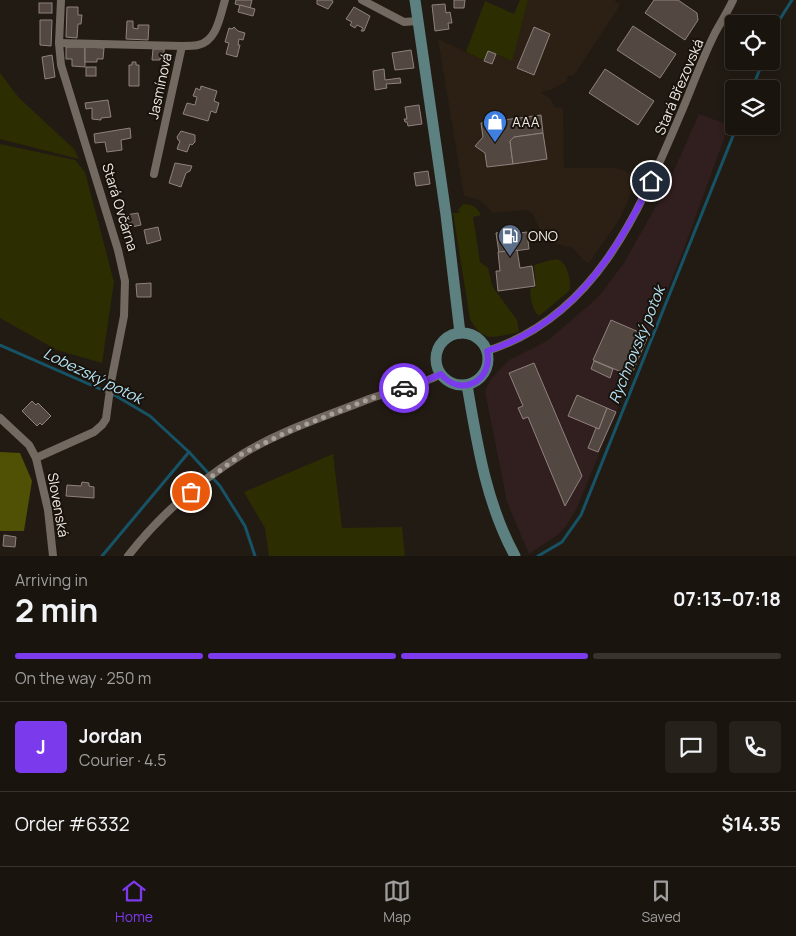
<!DOCTYPE html>
<html lang="en">
<head>
<meta charset="utf-8">
<style>
  :root { --surface:#1a140e; --page:#27211c; --text:#f1f3f6; --muted:#9f9e9e; --line:#38332e; --accent:#7c3aed }
  body { margin:0; font-family:Manrope,sans-serif; background:var(--page); color:var(--text); height:100vh; display:flex; flex-direction:column; font-size:19px; white-space:nowrap }
  * { box-sizing:border-box; margin:0 }
  p { font-size:16px; color:var(--muted) }
  .icon { flex:none; width:28px; height:28px; fill:none; stroke:currentColor; stroke-width:2; stroke-linecap:round; stroke-linejoin:round }
  .map { position:relative; height:556px; overflow:hidden }
  .side { display:flex; flex-direction:column; background:var(--surface); flex:1 }
  .side>* { flex:none }
  .controls { position:absolute; left:725px; top:15px; display:grid; gap:10px }
  .controls a { display:grid; place-items:center; width:55px; height:55px; border-radius:5px; background:var(--surface); box-shadow:0 2px 8px #0003,0 0 0 1px var(--line); font-size:25px }
  .pin { position:absolute; display:grid; place-items:center; width:42px; height:42px; color:#fff; margin:-21px; border:2px solid #fff; border-radius:50%; box-shadow:0 1px 5px #0007 }
  .courier { position:absolute; display:grid; place-items:center; width:50px; height:50px; margin:-25px; border:4px solid #7c3aed; border-radius:50%; background:#fff; color:#222; box-shadow:0 1px 6px #0007 }
  .headline em { font-style:normal; font-weight:700 }
  .headline div { display:flex; flex-direction:column-reverse }
  .headline { display:flex; align-items:center; justify-content:space-between; height:85px; padding:0 15px }
  h1 { font-size:32px; font-weight:700; line-height:38px }
  .bar { display:grid; grid-template-columns:repeat(4,1fr); gap:8px 5px; align-content:center; height:60px; padding:0 15px }
  .bar i { height:6px; border-radius:4px; background:var(--line) }
  .bar .selected { background:var(--accent) }
  .bar p { grid-column:span 4 }
  .line { display:flex; align-items:center; gap:12px; padding:0 15px; border-top:1px solid var(--line) }
  .line div { flex:1 }
  .round { display:grid; place-items:center; flex:none; width:52px; height:52px; border-radius:5px; background:var(--page) }
  .dock { display:flex; justify-content:space-around; align-items:center; height:70px; border-top:1px solid var(--line); background:var(--surface); font-size:14px; color:var(--muted) }
  .dock a { display:grid; justify-items:center; gap:2px }
  .dock .selected { color:var(--accent) }
  .map>svg:first-child { display:block }
  .built { fill:#2b2013 }
  .industrial { fill:#311e1e }
  .green { fill:#2d2d02 }
  .forest { fill:#505104 }
  .lines { fill:none; stroke-linecap:round; stroke-linejoin:round }
  .stream { stroke:#165366; stroke-width:3 }
  .building { fill:#534742; stroke:#8f827d }
  .minor { stroke:#726960; stroke-width:8 }
  .secondary { stroke:#5d8181; stroke-width:11 }
  .done { stroke:#a7a19b; stroke-width:5; stroke-dasharray:0 9 }
  .route { stroke:#7c3aed; stroke-width:6 }
  .labels { text-anchor:middle; stroke-width:4; stroke-linejoin:round; paint-order:stroke }
  .street-label { font-size:14px; fill:#eee9e4; stroke:#19120b }
  .poi-label { font-size:14px; fill:#eee9e4; stroke:#19120b; text-anchor:start }
  .water-label { font-size:15px; font-style:italic; fill:#b4e5f8; stroke:#19120b }
</style>
</head>
<body>
<div class="map">
<svg width="796" height="556" viewBox="0 0 796 556">
  <rect width="100%" height="100%" fill="#221b13"/>
  <!-- built -->
  <polygon class="built" points="528,0 614,0 620,5 574,75 568,76 567,81 552,89 540,92 551,99 555,108 563,107 564,168 616,168 639,176 619,220 589,263 583,260 573,248 549,242 544,238 532,213 526,210 493,213 480,200 464,196 438,39 491,64 496,54 511,61"/>
  <!-- industrial -->
  <polygon class="industrial" points="699,114 729,125 682,254 576,510 566,526 556,536 529,554 507,502 485,391 491,379 509,360 547,341 596,299 603,291 624,263 666,188"/>
  <!-- green -->
  <g class="green">
    <polygon points="520,0 528,0 512,61 496,54 492,64 466,52 485,1 514,14"/>
    <polygon points="0,73 19,98 74,149 79,159 0,139"/>
    <polygon points="0,144 75,160 85,172 114,282 102,363 57,350 0,318"/>
    <path d="M463 204C472 204 477 207 481 215L473 217 480 262 488 268 492 286 517 320 519 332C495 337 483 344 470 319L453 213H460L458 210Z"/>
    <path d="M551 260C554 260 557 259 559 260 568 264 572 284 569 291L539 316C531 308 531 299 530 288L536 287 534 265Z"/>
    <polygon points="333,454 342,528 402,527 405,556 269,556 265,528 244,492"/>
  </g>
  <!-- forest -->
  <polygon class="forest" points="0,452 20,453 32,481 24,531 0,531"/>
  <g class="lines">
    <!-- stream -->
    <g class="stream">
      <polyline points="771,41 780,19 792,0"/>
      <polyline points="752,89 763,61"/>
      <polyline points="0,345 116,396 150,416 189,452 220,486 245,526 255,556"/>
      <polyline points="102,556 189,452"/>
      <polyline points="538,556 562,542 581,515 737,126"/>
    </g>
  </g>
  <!-- building -->
  <g class="building">
    <polygon points="236,0 252,0 250,8 235,4"/>
    <polygon points="317,0 332,0 333,2 328,9 317,4"/>
    <polygon points="454,0 465,0 464,8 454,8"/>
    <polygon points="654,0 678,0 697,13 698,20 685,40 645,13"/>
    <rect x="39" y="3" width="13" height="10"/>
    <polygon points="445,4 446,13 450,12 452,23 448,23 449,29 435,31 432,5"/>
    <polygon points="240,5 255,9 253,16 238,12"/>
    <polygon points="67,7 78,7 78,15 82,15 81,24 78,24 77,38 66,37"/>
    <polygon points="354,7 370,16 364,31 361,31 363,28 357,25 355,28 350,25 352,22 346,19"/>
    <polygon points="40,20 52,20 51,46 40,45"/>
    <polygon points="127,21 133,21 133,28 138,29 138,25 149,25 148,40 126,39"/>
    <polygon points="633,26 676,54 660,78 617,50"/>
    <polygon points="234,27 238,31 245,33 243,40 239,39 238,45 240,45 237,57 226,54 229,43 225,42 229,28 232,29"/>
    <polygon points="534,27 550,34 534,75 517,68"/>
    <polygon points="66,47 85,47 85,67 72,66 72,59 66,59"/>
    <polygon points="85,47 104,48 103,59 97,59 97,62 85,62"/>
    <polygon points="153,49 164,49 164,58 160,58 160,60 152,60"/>
    <polygon points="411,50 414,68 395,70 392,53"/>
    <polygon points="488,51 496,54 492,64 484,61"/>
    <polygon points="52,55 55,77 45,79 42,57"/>
    <polygon points="132,62 136,62 136,65 139,65 139,86 129,86 129,65 132,65"/>
    <rect x="86" y="67" width="10" height="9"/>
    <polygon points="384,69 385,80 400,78 401,83 386,84 387,88 375,90 373,71"/>
    <polygon points="605,69 654,101 638,125 589,93"/>
    <polygon points="201,86 217,91 214,101 219,103 216,113 211,111 208,121 183,114 187,103 195,105 197,97 193,96 196,88 200,90"/>
    <polygon points="108,100 111,117 101,118 101,120 92,119 92,108 86,109 85,103"/>
    <polygon points="419,105 422,124 408,126 407,122 405,122 404,119 407,119 405,107"/>
    <polygon points="541,115 543,133 514,137 510,141 513,164 487,167 485,153 475,146 483,137 481,123"/>
    <polygon points="130,128 131,138 121,140 122,150 107,152 105,142 95,143 94,134"/>
    <polygon points="181,131 195,135 195,142 192,145 190,144 187,152 177,149 180,141 178,140 177,137"/>
    <polygon points="543,133 547,159 513,164 510,141 514,137"/>
    <polygon points="175,163 192,166 190,171 186,173 181,187 169,183"/>
    <polygon points="428,171 430,184 416,186 414,173"/>
    <polygon points="138,213 141,225 122,229 119,216"/>
    <polygon points="158,227 161,240 147,244 144,230"/>
    <polygon points="520,230 520,233 527,232 529,249 499,253 496,233"/>
    <polygon points="517,250 520,268 532,266 535,286 498,291 496,271 500,271 498,252"/>
    <polygon points="151,283 151,297 137,297 136,284"/>
    <polygon points="611,320 648,336 631,376 593,360"/>
    <polygon points="594,361 613,369 610,378 591,369"/>
    <polygon points="534,363 582,476 565,506 528,417 523,419 518,408 523,406 509,373"/>
    <polygon points="577,395 607,408 599,429 568,416"/>
    <polygon points="32,401 36,405 38,403 51,416 42,425 40,423 37,426 22,411"/>
    <polygon points="607,408 616,412 598,452 588,448 596,428 599,429"/>
    <polygon points="82,482 89,483 89,486 94,487 94,498 66,496 67,485 81,486"/>
    <polygon points="4,535 16,537 15,547 3,546"/>
  </g>
  <g class="lines">
    <!-- minor -->
    <g class="minor">
      <polyline points="362,0 404,22 418,21"/>
      <polyline points="59,43 182,46"/>
      <path d="M154 174 182 46C187 46 193 46 198 45 217 41 220 16 225 0"/>
      <path d="M487 351C597 316 639 211 681 113 692 87 702 59 715 33 721 22 728 11 733 0"/>
      <polyline points="0,418 29,445 36,458 48,510 53,556"/>
      <polyline points="36,458 94,432 102,425 106,419 111,382 124,316 125,281 118,250 61,65 59,43 61,0"/>
      <path d="M128 556C159 516 198 482 241 455 279 431 327 416 369 399 393 390 419 386 441 374"/>
    </g>
    <!-- secondary -->
    <g class="secondary">
      <polyline points="415,0 446,215 460,333"/>
      <circle cx="462" cy="359" r="26"/>
      <path d="M467 385C477 443 486 503 515 556"/>
    </g>
  </g>
  <g class="lines">
    <!-- done -->
    <polyline class="done" points="191,492 242,454 287,432 372,398 404,388"/>
    <!-- route -->
    <path class="route" d="M404 388 423 382 441 374C460 398 494 381 487 351 570 325 616 256 651 181"/>
  </g>
  <!-- icons -->
  <defs>
    <g id="shop-pin" transform="scale(1.25)"><path d="M0 17L-7.5 6A9.5 9.5 0 1 1 7.5 6Z" fill="#3f7fe0" stroke="#19120b"/><path d="M-5-2.5h2.3a2.7 3.5 0 0 1 5.4 0H5L5.5 6h-11ZM-1.5-2.5h3a1.5 2.3 0 0 0-3 0Z" fill="#fff"/></g>
    <g id="fuel-pin" transform="scale(1.25)"><path d="M0 17L-7.5 6A9.5 9.5 0 1 1 7.5 6Z" fill="#5c6f8a" stroke="#19120b"/><path d="M-5.5-6h7V0h2V4h1.3V-2.5L3-4.5l.8-.8L6-3V5H2.5V1h-1V6h-7ZM-4.2-4.7v3.2H.2V-4.7Z" fill="#fff"/></g>
  </defs>
  <g fill-rule="evenodd">
    <use href="#shop-pin" x="495" y="122"/>
    <use href="#fuel-pin" x="510" y="236"/>
  </g>
  <g class="labels">
    <!-- street labels -->
    <g class="street-label">
      <text transform="translate(160 86) rotate(-78)" y="5">Jasmínová</text>
      <text transform="translate(679 87) rotate(-67)" y="5">Stará Březovská</text>
      <text transform="translate(120 207) rotate(73)" y="5">Stará Ovčárna</text>
      <text transform="translate(58 505) rotate(80)" y="5">Slovenská</text>
    </g>
    <!-- poi labels -->
    <g class="poi-label">
      <text x="512" y="127">AAA</text>
      <text x="528" y="241">ONO</text>
    </g>
    <!-- water labels -->
    <g class="water-label">
      <text transform="translate(637 345) rotate(-68)" y="5">Rychnovský potok</text>
      <text transform="translate(93 376) rotate(26)" y="5">Lobezský potok</text>
    </g>
  </g>
</svg>
<div class="controls">
<a><svg class="icon" aria-label="locate" viewBox="0 0 24 24"><circle cx="12" cy="12" r="6"/><path d="M12 2v4M12 18v4M2 12h4M18 12h4"/></svg></a>
<a><svg class="icon" aria-label="layers" viewBox="0 0 24 24"><path d="M12 4l9 5-9 5-9-5zM3 14l9 5 9-5"/></svg></a>
</div>
<div class="pin" style="left:191px;top:492px;background:#ea580c"><svg class="icon" aria-label="bag" viewBox="0 0 24 24"><path d="M5 8h14l-1 12H6zM9 8a3 3 0 0 1 6 0"/></svg></div>
<div class="pin" style="left:651px;top:181px;background:#1f2937"><svg class="icon" aria-label="home" viewBox="0 0 24 24"><path d="M3 11l9-7 9 7M6 9v11h12V9"/></svg></div>
<div class="courier" style="left:404px;top:388px"><svg class="icon" aria-label="car" viewBox="0 0 24 24"><path d="M5 17H2v-5l4-1 3-4h7l3 4 3 1v5h-3M9 17h6M6 11h13"/><circle cx="7" cy="17" r="2"/><circle cx="17" cy="17" r="2"/></svg></div>
</div>
<section class="side">
<div class="headline"><div><h1>2 min</h1><p>Arriving in</p></div><em>07:13–07:18</em></div>
<div class="bar"><i class="selected"></i><i class="selected"></i><i class="selected"></i><i></i><p>On the way · 250 m</p></div>
<div class="line" style="height:90px"><b class="round" style="background:var(--accent);color:#fff">J</b><div><b>Jordan</b><p>Courier · 4.5</p></div><a class="round"><svg class="icon" aria-label="chat" viewBox="0 0 24 24"><path d="M4 5h16v11H9l-5 4z"/></svg></a><a class="round"><svg class="icon" aria-label="phone" viewBox="0 0 24 24"><path d="M5 4h4l2 5-3 2q2 4 5 5l2-3 5 2v4C11 20 4 13 5 4z"/></svg></a></div>
<div class="line" style="height:65px"><div>Order #6332</div><b>$14.35</b></div>
</section>
<nav class="dock">
<a class="selected"><svg class="icon" aria-label="home" viewBox="0 0 24 24"><path d="M3 11l9-7 9 7M6 9v11h12V9"/></svg>Home</a>
<a><svg class="icon" aria-label="map" viewBox="0 0 24 24"><path d="M3 6l6-2 6 2 6-2v14l-6 2-6-2-6 2zM9 4v14M15 6v14"/></svg>Map</a>
<a><svg class="icon" aria-label="saved" viewBox="0 0 24 24"><path d="M7 4h10v16l-5-4-5 4z"/></svg>Saved</a>
</nav>
</body>
</html>
